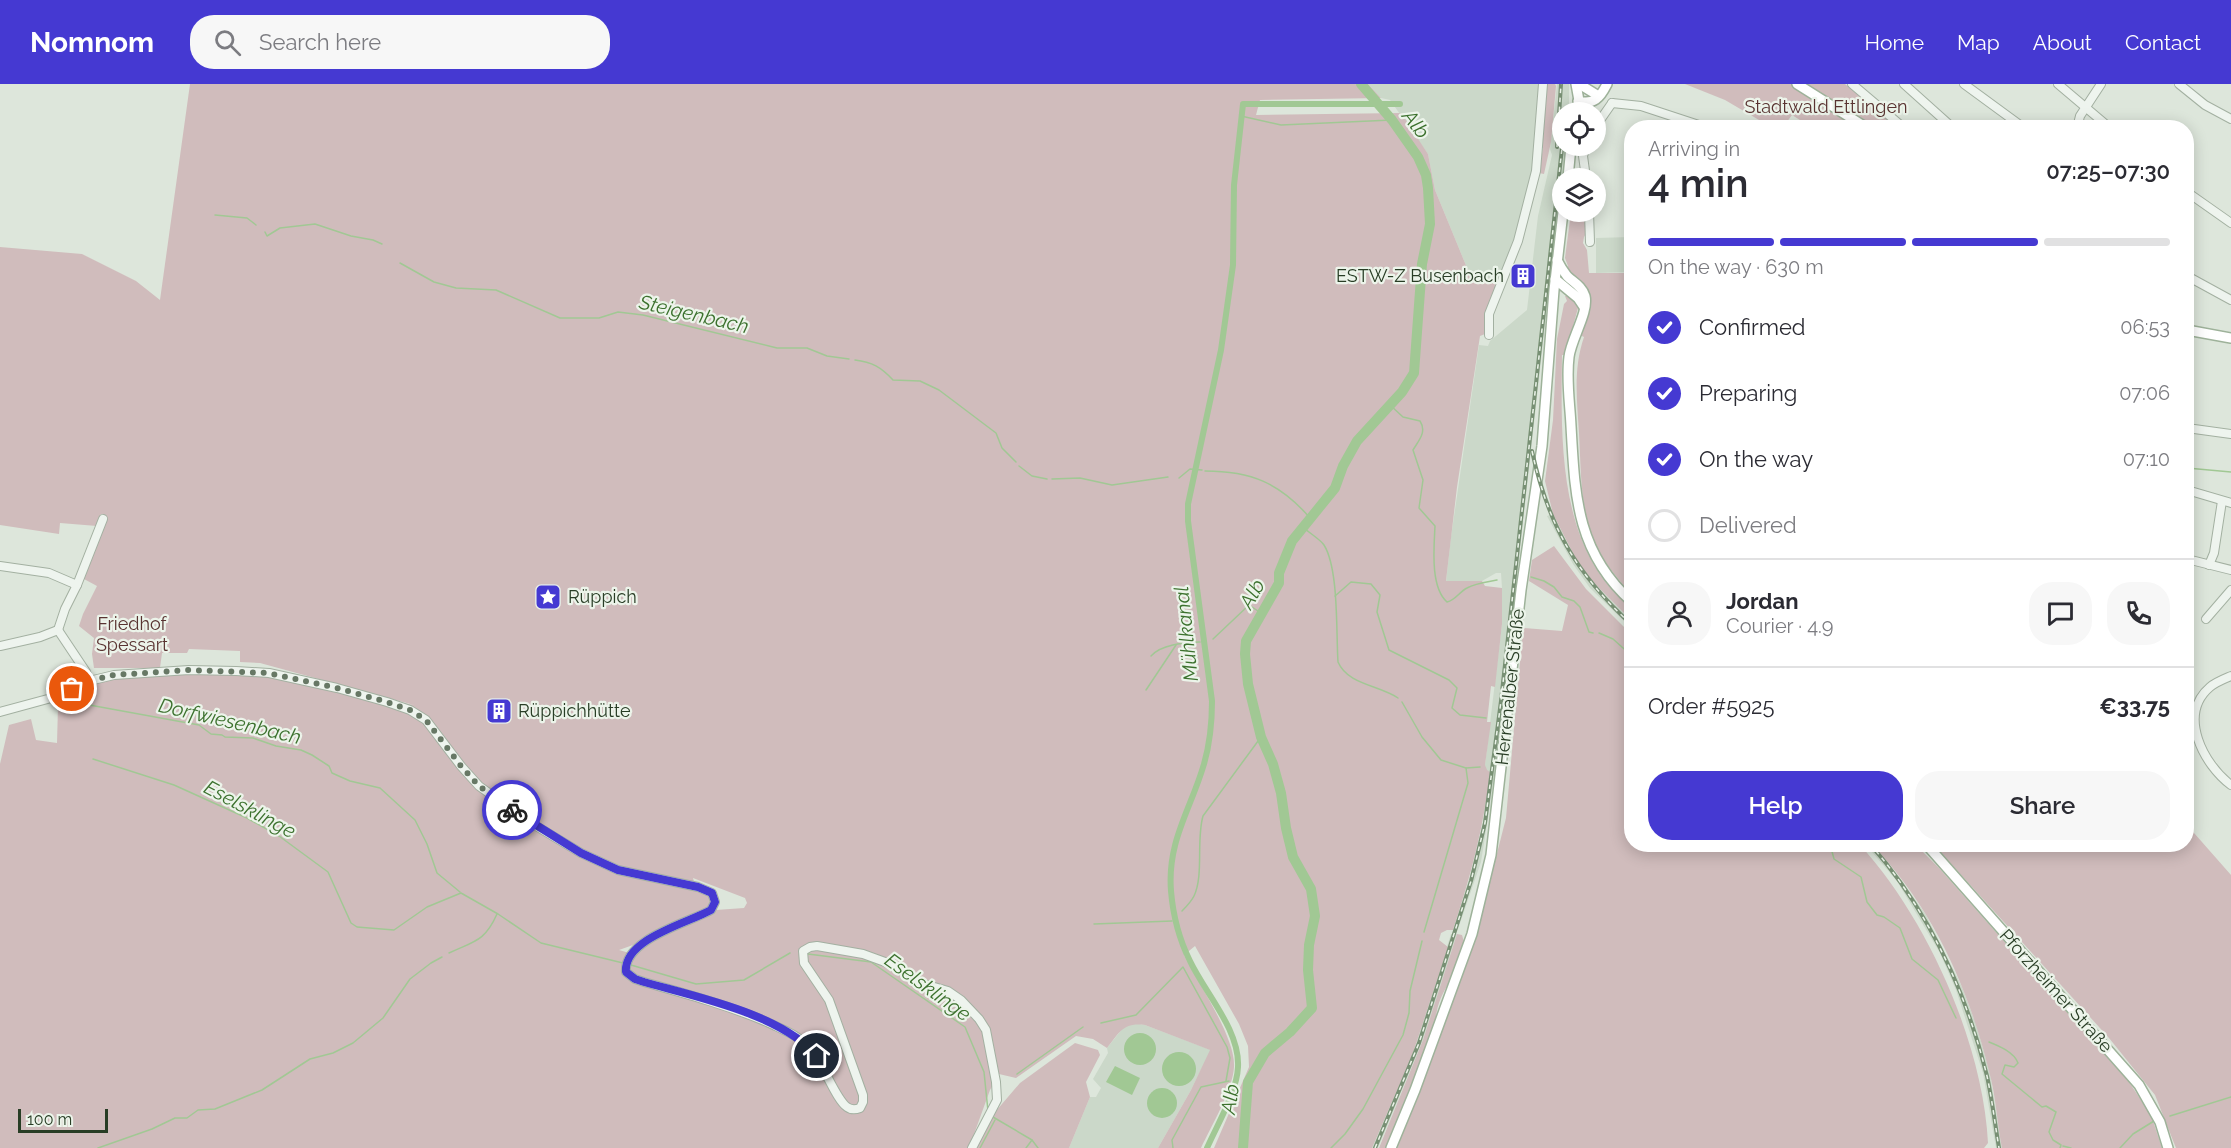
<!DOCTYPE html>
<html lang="en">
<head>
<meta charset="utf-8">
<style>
  :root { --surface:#fff; --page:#f7f7f7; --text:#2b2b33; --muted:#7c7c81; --line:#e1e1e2; --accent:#4539d2 }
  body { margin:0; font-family:Raleway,sans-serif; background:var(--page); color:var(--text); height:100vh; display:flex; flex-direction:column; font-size:22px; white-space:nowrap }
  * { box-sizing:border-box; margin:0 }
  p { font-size:20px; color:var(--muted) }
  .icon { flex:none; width:33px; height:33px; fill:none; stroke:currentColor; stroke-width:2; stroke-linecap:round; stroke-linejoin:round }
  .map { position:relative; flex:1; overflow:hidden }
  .panel { position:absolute; left:1624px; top:36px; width:570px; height:732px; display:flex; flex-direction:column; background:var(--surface); border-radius:24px; box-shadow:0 3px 15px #0003 }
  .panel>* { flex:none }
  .controls { position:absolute; left:1552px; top:18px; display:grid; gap:12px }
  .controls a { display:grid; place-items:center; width:54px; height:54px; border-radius:50%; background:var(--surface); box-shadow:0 3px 15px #0003; font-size:30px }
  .scale { position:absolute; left:18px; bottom:15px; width:90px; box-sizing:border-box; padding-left:6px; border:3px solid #283d25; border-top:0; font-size:16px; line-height:21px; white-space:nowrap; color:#283d25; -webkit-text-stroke:4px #ecf4ea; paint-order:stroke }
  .pin { position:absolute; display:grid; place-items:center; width:51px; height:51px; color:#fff; margin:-26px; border:3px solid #fff; border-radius:50%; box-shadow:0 2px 6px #0007 }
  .courier { position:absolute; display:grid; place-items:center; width:60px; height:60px; margin:-30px; border:4px solid #4539d2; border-radius:50%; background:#fff; color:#222; box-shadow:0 2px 8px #0007 }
  .summary em { font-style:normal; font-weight:600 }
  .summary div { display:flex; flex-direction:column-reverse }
  .summary { display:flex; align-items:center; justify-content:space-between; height:102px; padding:0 24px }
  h1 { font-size:39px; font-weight:600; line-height:45px }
  .bar { display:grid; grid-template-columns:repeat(4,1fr); gap:9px 6px; align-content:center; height:72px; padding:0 24px }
  .bar i { height:8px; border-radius:4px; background:var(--line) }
  .bar .on { background:var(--accent) }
  .bar p { grid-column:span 4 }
  .line { display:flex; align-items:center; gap:15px; padding:0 24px; border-top:2px solid var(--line) }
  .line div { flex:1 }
  .round { display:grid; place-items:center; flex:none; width:63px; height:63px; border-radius:24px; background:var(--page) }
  ol { padding:0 24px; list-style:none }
  li { display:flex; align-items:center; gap:18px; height:66px }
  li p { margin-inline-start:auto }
  li .icon { padding:6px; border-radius:50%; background:var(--accent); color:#fff; stroke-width:4 }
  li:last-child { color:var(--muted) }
  li i { width:33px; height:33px; border:3px solid var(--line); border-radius:50% }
  .button { display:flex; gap:12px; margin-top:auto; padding:12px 24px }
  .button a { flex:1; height:69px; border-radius:24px; background:var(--accent); color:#fff; font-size:24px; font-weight:600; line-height:69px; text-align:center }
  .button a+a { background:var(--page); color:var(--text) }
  header { display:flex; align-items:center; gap:36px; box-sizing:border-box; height:84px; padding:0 30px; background:var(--accent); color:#fff }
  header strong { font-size:28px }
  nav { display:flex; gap:33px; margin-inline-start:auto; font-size:21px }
  .search { width:420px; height:54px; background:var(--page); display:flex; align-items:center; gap:15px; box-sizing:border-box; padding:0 21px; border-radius:24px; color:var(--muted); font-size:22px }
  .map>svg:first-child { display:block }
  .built { fill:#cbd8c9 }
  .green { fill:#d0bcbc; fill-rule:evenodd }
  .water { fill:#a1c894 }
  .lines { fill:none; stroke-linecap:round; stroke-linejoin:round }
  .stream { stroke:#a1c894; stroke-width:1.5 }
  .canal { stroke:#a1c894; stroke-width:6 }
  .river { stroke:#a1c894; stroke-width:10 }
  .minor-casing { stroke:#a3b0a1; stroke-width:10 }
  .major-casing { stroke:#9eb29a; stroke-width:12 }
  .minor { stroke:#eef4ee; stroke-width:8 }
  .major { stroke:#fff; stroke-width:9 }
  .rail-casing { stroke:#789074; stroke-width:4 }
  .rail { stroke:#ecf4ea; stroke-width:1.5; stroke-dasharray:4.5; stroke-linecap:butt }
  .done { stroke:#677865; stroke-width:6; stroke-dasharray:0 10.8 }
  .route { stroke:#4539d2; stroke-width:8 }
  .labels { text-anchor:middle; stroke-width:4.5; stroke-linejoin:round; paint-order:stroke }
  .park-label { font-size:18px; fill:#593331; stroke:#ecf4ea }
  .poi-label { font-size:18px; fill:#283d25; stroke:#ecf4ea; text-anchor:start }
  .street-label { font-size:18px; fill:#283d25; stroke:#ecf4ea }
  .water-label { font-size:20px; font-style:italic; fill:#3c712e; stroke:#ecf4ea }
</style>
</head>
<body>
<header>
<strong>Nomnom</strong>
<div class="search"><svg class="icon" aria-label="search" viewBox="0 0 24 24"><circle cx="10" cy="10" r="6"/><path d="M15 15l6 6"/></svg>Search here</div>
<nav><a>Home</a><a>Map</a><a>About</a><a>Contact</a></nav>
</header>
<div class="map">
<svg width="2231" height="1064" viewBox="0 0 2231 1064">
  <rect width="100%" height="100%" fill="#dde6db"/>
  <!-- built -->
  <g class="built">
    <polygon points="1368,0 1541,0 1533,87 1514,158 1501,193 1472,196 1435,106 1428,70 1390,16 1381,14"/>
    <polygon points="1557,0 1569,0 1569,28 1563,28 1563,62 1567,62 1550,196 1495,689 1481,778 1458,845 1453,846 1475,776 1487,718 1485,681 1502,540 1502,504 1501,489 1496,489 1482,497 1446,498 1451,453 1479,261 1488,262 1490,257 1527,226 1538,132 1552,71 1550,65"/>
    <polygon points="1631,153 1631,188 1596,189 1596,154"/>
    <polygon points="1553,430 1577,477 1595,500 1632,537 1632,545 1590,504 1573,480 1547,432"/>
    <polygon points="1866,761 1872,761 1876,764 1900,794 1926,831 1962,903 1976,940 1990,989 2002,1064 1996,1064 1983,989 1956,906 1940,869 1897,797"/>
    <polygon points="1451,850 1457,850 1423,956 1378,1064 1372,1064 1412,972"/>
    <polygon points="1134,939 1145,941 1211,966 1191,1006 1158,1064 1069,1064 1090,1013 1096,1013 1101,1004 1093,995 1108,969 1107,964 1123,944"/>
  </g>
  <!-- green -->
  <g class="green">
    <path d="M190 0H1368L1381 14 1260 16 1256 31 1401 29 1428 70 1435 106 1472 196 1501 193 1486 231 1485 250 1480 252 1457 403 1446 497H1482L1485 502 1502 504V540L1495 603 1491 602 1487 638H1491L1485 681 1487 686 1490 688C1484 743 1470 794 1453 846H1447L1441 849 1439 856 1448 863 1412 972 1372 1064H1214L1249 983 1248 962 1239 940 1195 862 1184 871C1198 899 1236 954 1234 983 1233 1005 1211 1043 1201 1064H1158L1191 1006 1210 966 1145 941C1123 938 1119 949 1107 964L1093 955 1076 952 1016 994 999 990 990 1006 969 1064H0V680L9 641 31 635 36 656 57 659 58 622 96 604 95 599 113 593 218 589 263 592 414 621 260 579 240 578V567L189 565 187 569H162L160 584H94L92 570 94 554 79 542 83 530 97 502 84 495 107 432 101 430 97 442 60 439 59 450 0 441V163L82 170 136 197 160 216ZM693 794 745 814 747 819 744 824 716 826 649 859 636 871 619 866 633 861 674 839 710 824 712 814 706 808 696 805Z"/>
    <polygon points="1546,0 1555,0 1556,2 1551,58 1544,90 1539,89 1543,64 1540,63"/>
    <polygon points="1685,0 1845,0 1896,43 1811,43 1792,31 1783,43 1771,43 1725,16"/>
    <path d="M1571 128H1587L1588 146 1584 153 1583 159 1587 166 1589 189H1632V148V511C1616 493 1599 473 1591 450 1580 415 1581 385 1579 349 1577 316 1573 285 1584 253L1578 250C1594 220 1597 210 1567 188L1568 182 1565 174Z"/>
    <path d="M1570 211 1578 224 1565 271H1562C1561 356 1557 467 1632 524V537L1595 500 1577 477 1553 430 1545 397 1553 336 1557 255 1564 220 1567 217 1565 212Z"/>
    <path d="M1554 462 1586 505 1632 551V760L1860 761C1927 834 1983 959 1988 1059L1984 1064H1395L1476 852 1506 734 1523 544 1562 547 1568 521 1529 497 1532 476Z"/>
    <polygon points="2187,741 2231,791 2231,1064 2176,1064 2155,1011 2109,954 1934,761 2187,760"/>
    <path d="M1872 761H1916L1939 784 2129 998 2151 1031 2162 1064H2002C1997 1039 1996 1012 1989 987 1969 905 1932 822 1872 761Z"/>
    <path d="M1457 850 1462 851 1464 858C1460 869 1457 885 1451 895 1443 909 1436 920 1436 937L1387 1064H1379L1423 956Z"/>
    <polygon points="1075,959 1098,966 1100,971 1086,998 1090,1013 1069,1064 976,1064 996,1027 1020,999"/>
  </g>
  <!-- water -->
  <g class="water">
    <circle cx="1140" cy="965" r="16"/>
    <circle cx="1179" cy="985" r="17"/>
    <polygon points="1115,982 1140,994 1132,1011 1106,998"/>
    <circle cx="1162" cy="1019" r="15"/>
  </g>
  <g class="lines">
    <!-- stream -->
    <g class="stream">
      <polyline points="1241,32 1281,41 1392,36"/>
      <polyline points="215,131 247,134 256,141"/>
      <polyline points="265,148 267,152 280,144 315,140 351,152 373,156 382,160"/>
      <polyline points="400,179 434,198 456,204 496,206 560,234 599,234 618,228 643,231 777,264 807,264 827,272 849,275"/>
      <path d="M855 276C872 278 881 283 893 296L920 297 939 306 996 349 1002 364 1016 378"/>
      <path d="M1390 321 1403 333 1420 337C1427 348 1419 356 1413 366L1423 396 1419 424 1435 442C1434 463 1430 503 1447 518 1456 516 1459 508 1467 504 1476 499 1487 498 1497 496"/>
      <polyline points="1019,382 1032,392 1047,395"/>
      <polyline points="2187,384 2231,388"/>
      <path d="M1205 387C1251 387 1280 399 1310 434"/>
      <polyline points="1179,394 1190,385 1202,386"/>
      <polyline points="1052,395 1080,394 1112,401 1168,393"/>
      <path d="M1303 443C1309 449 1320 455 1324 461 1339 485 1336 549 1338 578 1348 601 1379 601 1398 614"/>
      <polyline points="1531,493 1544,497 1554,503 1562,513 1574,517 1580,523 1589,548 1593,549"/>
      <polyline points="1335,512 1351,498 1371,500 1380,511 1377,528 1389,566 1449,596 1457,604 1452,624 1460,631 1486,634"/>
      <polyline points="1599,549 1613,555 1632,572"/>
      <polyline points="1213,555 1249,521 1261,529"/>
      <path d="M1151 572C1162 560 1184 559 1200 558"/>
      <polyline points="1146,606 1176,561"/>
      <polyline points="73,618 199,641 211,650 222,651 225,653 253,654 276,662 301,666 312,671 329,682 332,689 350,697 380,704 415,736 427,760 437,789 460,808"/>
      <polyline points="1402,618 1422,653 1441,676 1466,684 1468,699 1424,848"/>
      <polyline points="93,675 174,701 247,734 279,752 328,788 351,839 357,843 394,846 427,823 461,809 498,830 541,859 623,879"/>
      <polyline points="1466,684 1480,683"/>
      <polyline points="1830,760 1834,775 1861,793 1867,818 1877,831 1884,833 1900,844 1912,875 1938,896 1956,934"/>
      <path d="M1182 827C1186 823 1191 818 1194 812 1204 791 1196 756 1203 732L1261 653"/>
      <polyline points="1094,840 1172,837"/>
      <path d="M449 869C475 857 485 857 497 830"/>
      <polyline points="808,870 871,878 965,943 984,988 988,1027"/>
      <polyline points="631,881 696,900 744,896 790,869"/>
      <polyline points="1101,939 1136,931 1183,883 1227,963 1230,974 1226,997"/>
      <path d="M1989 958C1999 962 2014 968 2018 979L2014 983 2005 981 2002 990 2042 1023 2046 1022 2056 1028 2049 1048 2053 1056 2061 1061 2060 1064"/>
      <polyline points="1017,990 1083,943"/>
      <polyline points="2170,1032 2231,1013"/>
      <polyline points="993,1033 1032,1056 1038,1064"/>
      <polyline points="2063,1062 2071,1064"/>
      <polyline points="98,1064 152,1045 175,1034 187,1034 198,1026 215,1025 262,1006 310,975 333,969 353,959 383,934 410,895 431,879 442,873"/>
      <polyline points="980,1064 995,1036"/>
      <polyline points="1026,1064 1032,1056"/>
      <polyline points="1173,1064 1172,1056 1201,1003 1229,997"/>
      <polyline points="1331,1064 1345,1050 1363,1025 1403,951 1409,929 1410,907 1422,857"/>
      <polyline points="2120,1064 2133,1050 2154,1037"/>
    </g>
    <!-- canal -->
    <path class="canal" d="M1207 1064C1217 1041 1237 1008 1238 983 1240 946 1205 909 1190 877 1179 855 1173 831 1171 807 1167 757 1191 725 1204 680 1210 659 1212 639 1212 617L1188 437V420L1221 266 1233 181 1234 101 1243 20H1400"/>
    <!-- river -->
    <polyline class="river" points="1243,1064 1248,998 1265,969 1290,948 1312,924 1308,886 1309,861 1315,832 1311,805 1293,773 1286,744 1281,709 1273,680 1261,653 1248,600 1245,570 1246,557 1279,499 1279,489 1292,457 1335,404 1343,382 1357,357 1402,308 1414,289 1422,180 1430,140 1428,104 1426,91 1418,73 1392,36 1361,0"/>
    <!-- minor casing -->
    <g class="minor-casing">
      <g id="minor">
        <polyline points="1852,0 1904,44"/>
        <polyline points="1904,0 1953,44"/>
        <polyline points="1964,0 2024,44"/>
        <polyline points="2058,0 2110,44"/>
        <polyline points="2179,0 2205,21 2231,35"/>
        <polyline points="1612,19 1641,22 1708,44"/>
        <polyline points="1596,42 1612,19"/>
        <polyline points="2077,44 2080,32 2101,0"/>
        <polyline points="1586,94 1583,72 1586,62"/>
        <polyline points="2187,108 2231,139"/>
        <polyline points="1589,128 1590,158"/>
        <polyline points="2187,192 2231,216"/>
        <polyline points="1489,251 1489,230 1518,157 1536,87 1543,0"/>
        <polyline points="2187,344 2231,350"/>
        <polyline points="2187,406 2231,419"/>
        <polyline points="2187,475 2231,486"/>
        <polyline points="2209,481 2214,469 2222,417"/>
        <polyline points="0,482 49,489 77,501"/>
        <polyline points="2206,535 2231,506"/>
        <polyline points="58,546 65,525 77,501 103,435"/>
        <polyline points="58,546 86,588 89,597"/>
        <polyline points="0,562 40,553 58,546"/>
        <path d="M2231 592C2224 595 2216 598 2210 603 2177 631 2204 681 2231 701"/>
        <path d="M0 628 55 613 89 597 114 591 189 586 236 587 269 589 337 604 387 618 410 626 426 636 461 682 479 702 528 737 581 769 618 786 698 803 712 809 715 818 711 826C688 839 623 855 626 888L635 895 644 898C686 910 727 921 767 938 781 945 796 950 807 961 822 975 835 1015 847 1023 851 1026 855 1026 860 1024L863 1018V1011L829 916 804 879 803 867 810 863 817 862 863 870 885 878 924 900 948 907 961 916 979 935 986 946 996 998 997 1016 972 1064"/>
      </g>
    </g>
    <!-- major casing -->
    <g class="major-casing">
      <g id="major">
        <polyline points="1576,0 1581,28"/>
        <polyline points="1579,0 1597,11"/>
        <polyline points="1797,0 1867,44"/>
        <path d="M1578 17C1594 21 1600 14 1607 0"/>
        <polyline points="1568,94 1571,62"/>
        <path d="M1557 176C1560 182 1563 187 1567 192 1573 198 1582 202 1585 212 1589 228 1571 255 1569 273 1566 296 1570 320 1571 342 1575 411 1576 468 1632 518"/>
        <polyline points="1555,195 1578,214 1584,223"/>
        <polyline points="2187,246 2231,254"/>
        <polyline points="1926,760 2139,1001 2160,1038 2168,1064"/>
        <polyline points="1391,1064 1415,1006 1472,850 1491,771 1521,506 1542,362 1554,206 1563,128"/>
      </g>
    </g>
    <!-- minor -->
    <use href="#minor" class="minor"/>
    <!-- major -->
    <use href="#major" class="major"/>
    <!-- rail casing -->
    <g class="rail-casing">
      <g id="rail">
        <polyline points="1557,63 1561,0"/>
        <path d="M1532 367C1548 441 1576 490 1632 541"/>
        <path d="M1870 760C1928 826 1966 907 1987 992 1992 1015 1995 1040 1999 1064"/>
        <polyline points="1375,1064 1419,959 1471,797 1485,739 1501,617 1563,55"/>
      </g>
    </g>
    <!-- rail -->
    <use href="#rail" class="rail"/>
  </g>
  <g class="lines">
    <!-- done -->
    <polyline class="done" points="72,605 89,597 114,591 189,586 268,589 337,604 387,618 410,626 426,636 461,682 479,702 512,726"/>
    <!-- route -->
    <path class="route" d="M512 726 581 769 618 786 698 803 712 809 715 818 711 826C688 839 623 855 626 888L635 895 644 898C697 913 781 930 817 972"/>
  </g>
  <!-- icons -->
  <defs>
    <g id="building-square" transform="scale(1.35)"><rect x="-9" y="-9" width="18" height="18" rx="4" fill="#4539d2" stroke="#ecf4ea"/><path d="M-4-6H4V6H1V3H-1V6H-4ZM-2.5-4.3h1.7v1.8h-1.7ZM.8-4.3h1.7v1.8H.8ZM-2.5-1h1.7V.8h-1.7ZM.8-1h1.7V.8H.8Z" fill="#fff"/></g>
    <g id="sight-square" transform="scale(1.35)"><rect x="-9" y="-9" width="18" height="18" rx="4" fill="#4539d2" stroke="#ecf4ea"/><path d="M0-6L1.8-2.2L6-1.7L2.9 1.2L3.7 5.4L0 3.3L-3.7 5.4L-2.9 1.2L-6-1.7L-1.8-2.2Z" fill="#fff"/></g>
  </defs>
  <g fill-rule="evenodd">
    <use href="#building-square" x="1523" y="192"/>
    <use href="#sight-square" x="548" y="513"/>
    <use href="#building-square" x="499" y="627"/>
  </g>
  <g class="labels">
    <!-- park labels -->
    <g class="park-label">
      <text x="1826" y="29">Stadtwald Ettlingen</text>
      <text x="132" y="546">Friedhof<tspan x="132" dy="21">Spessart</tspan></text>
    </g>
    <!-- poi labels -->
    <g class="poi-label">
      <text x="1504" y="198" text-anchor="end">ESTW-Z Busenbach</text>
      <text x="568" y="519">Rüppich</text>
      <text x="518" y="633">Rüppichhütte</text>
    </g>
    <!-- street labels -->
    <g class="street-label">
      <text transform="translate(1510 603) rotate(-84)" y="6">Herrenalber Straße</text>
      <text transform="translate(2056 907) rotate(48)" y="6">Pforzheimer Straße</text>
    </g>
    <!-- water labels -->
    <g class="water-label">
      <text transform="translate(1416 40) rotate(52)" y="7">Alb</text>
      <text transform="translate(694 230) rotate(13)" y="7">Steigenbach</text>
      <text transform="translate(1252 510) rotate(-61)" y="7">Alb</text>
      <text transform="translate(1186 550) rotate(-96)" y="7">Mühlkanal</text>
      <text transform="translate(230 637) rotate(13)" y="7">Dorfwiesenbach</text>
      <text transform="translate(250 725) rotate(28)" y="7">Eselsklinge</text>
      <text transform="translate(928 903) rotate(36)" y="7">Eselsklinge</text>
      <text transform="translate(1230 1015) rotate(-82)" y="7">Alb</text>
    </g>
  </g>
</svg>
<div class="controls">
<a><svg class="icon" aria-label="locate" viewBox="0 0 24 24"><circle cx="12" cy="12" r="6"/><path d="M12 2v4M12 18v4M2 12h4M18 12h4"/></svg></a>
<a><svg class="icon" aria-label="layers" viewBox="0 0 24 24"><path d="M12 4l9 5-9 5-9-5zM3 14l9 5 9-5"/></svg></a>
</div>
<div class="scale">100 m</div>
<div class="pin" style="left:72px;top:605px;background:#ea580c"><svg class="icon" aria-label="bag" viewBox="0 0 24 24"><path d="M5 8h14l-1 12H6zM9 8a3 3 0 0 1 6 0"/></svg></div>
<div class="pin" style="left:817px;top:972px;background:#1f2937"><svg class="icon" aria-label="home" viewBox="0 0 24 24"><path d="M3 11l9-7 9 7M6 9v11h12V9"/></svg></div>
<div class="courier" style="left:512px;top:726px"><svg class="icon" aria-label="bike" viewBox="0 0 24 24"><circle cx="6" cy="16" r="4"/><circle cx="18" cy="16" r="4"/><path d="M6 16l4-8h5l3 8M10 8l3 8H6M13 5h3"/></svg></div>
<section class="panel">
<div class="summary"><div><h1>4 min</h1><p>Arriving in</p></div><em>07:25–07:30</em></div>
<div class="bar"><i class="on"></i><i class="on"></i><i class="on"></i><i></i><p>On the way · 630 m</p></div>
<ol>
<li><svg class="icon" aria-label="check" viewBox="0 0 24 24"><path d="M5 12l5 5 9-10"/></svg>Confirmed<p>06:53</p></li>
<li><svg class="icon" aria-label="check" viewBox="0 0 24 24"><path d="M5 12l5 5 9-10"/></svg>Preparing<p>07:06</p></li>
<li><svg class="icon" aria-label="check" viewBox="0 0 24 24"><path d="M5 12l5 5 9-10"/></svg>On the way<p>07:10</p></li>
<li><i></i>Delivered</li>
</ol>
<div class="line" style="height:108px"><a class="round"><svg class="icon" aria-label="person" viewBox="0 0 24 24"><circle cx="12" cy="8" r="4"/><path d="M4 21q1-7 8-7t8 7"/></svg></a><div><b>Jordan</b><p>Courier · 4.9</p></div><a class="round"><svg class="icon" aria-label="chat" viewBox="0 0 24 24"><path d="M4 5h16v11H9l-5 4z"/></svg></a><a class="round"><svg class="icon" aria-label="phone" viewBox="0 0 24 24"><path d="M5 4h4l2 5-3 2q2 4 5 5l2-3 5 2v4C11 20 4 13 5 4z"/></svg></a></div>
<div class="line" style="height:78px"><div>Order #5925</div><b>€33.75</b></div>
<div class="button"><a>Help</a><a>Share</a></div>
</section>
</div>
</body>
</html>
